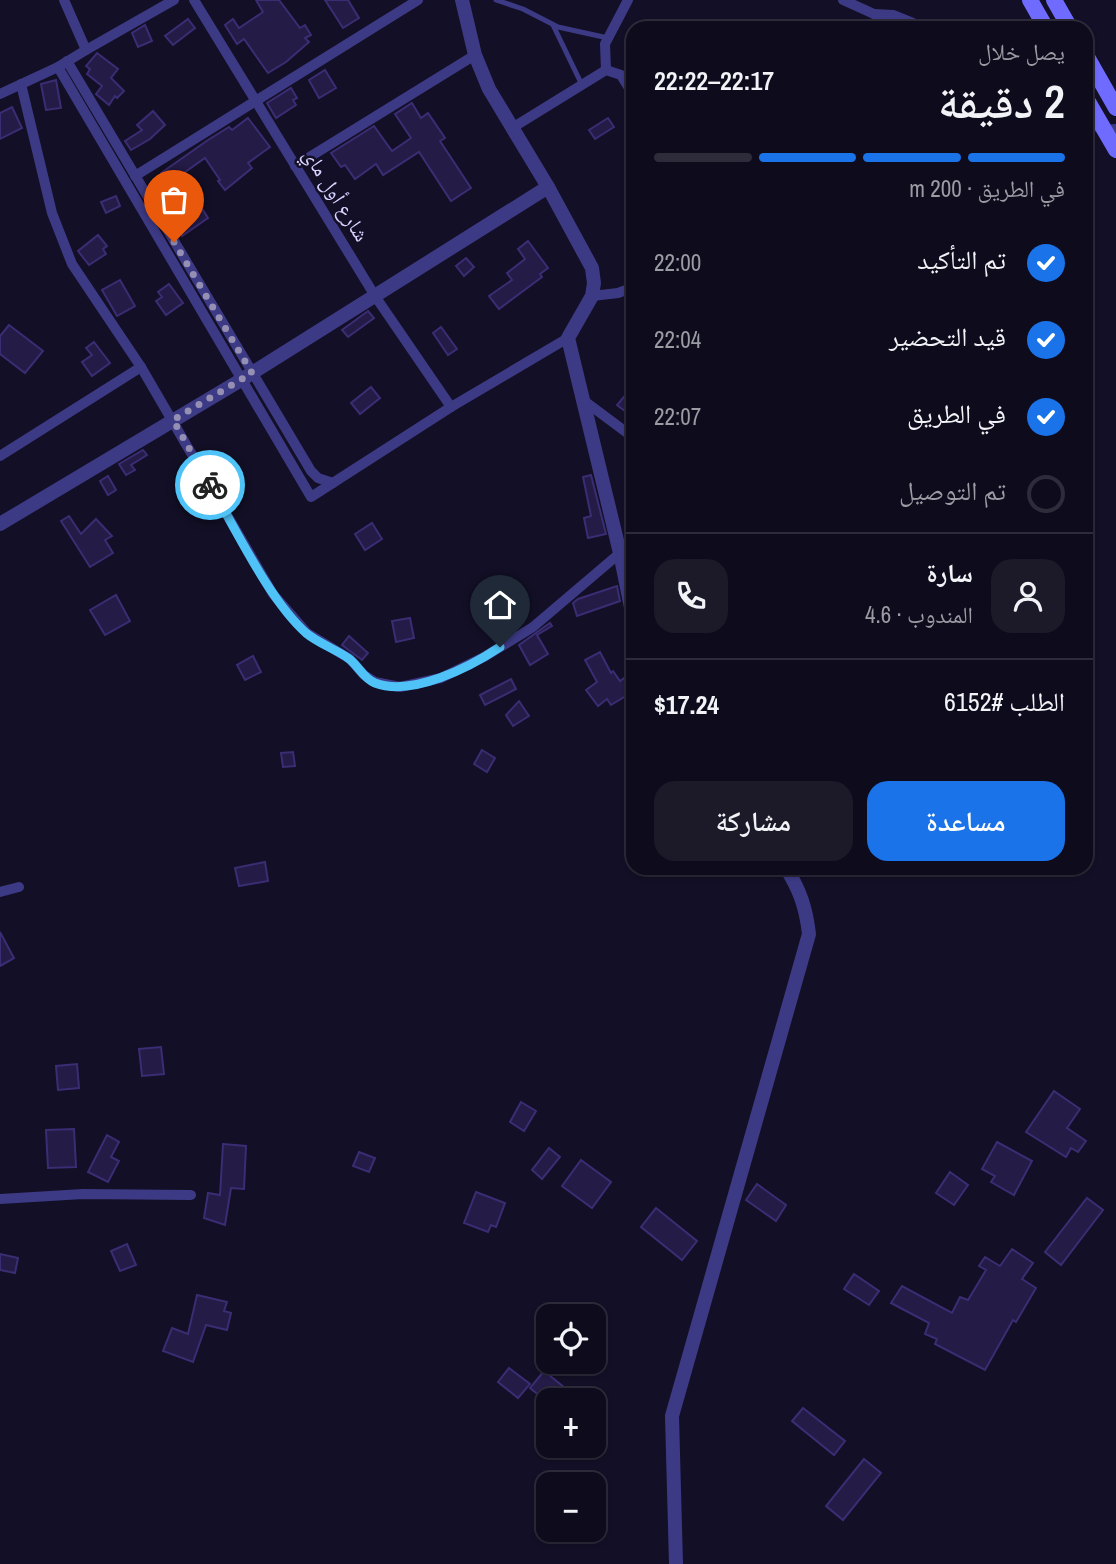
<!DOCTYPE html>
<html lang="ar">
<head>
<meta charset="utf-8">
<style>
  :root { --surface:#0e0b1c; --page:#1c1929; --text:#f1f3f6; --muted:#9b9ba3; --line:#2e2b3b; --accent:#1a73e8 }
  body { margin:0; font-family:"Archivo Narrow","Noto Naskh Arabic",sans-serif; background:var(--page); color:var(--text); direction:rtl; height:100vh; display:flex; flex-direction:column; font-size:26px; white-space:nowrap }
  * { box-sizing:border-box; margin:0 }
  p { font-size:23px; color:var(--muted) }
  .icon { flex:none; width:38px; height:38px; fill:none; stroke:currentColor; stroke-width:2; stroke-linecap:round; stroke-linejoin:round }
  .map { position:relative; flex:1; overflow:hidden; direction:ltr }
  .details { position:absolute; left:626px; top:21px; width:467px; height:854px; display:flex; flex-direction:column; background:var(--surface); border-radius:21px; box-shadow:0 2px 5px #0004,0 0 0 2px var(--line); direction:rtl }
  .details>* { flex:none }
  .tools { position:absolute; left:536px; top:1304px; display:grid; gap:14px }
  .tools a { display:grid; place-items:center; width:70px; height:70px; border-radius:14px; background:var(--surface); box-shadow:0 2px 5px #0004,0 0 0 2px var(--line); font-size:35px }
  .pin { position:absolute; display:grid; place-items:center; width:60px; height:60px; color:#fff; margin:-72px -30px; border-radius:50% 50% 50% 0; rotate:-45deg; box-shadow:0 0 7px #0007 }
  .pin .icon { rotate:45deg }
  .courier { position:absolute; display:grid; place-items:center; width:70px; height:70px; margin:-35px; border:5px solid #4fc3f7; border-radius:50%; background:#fff; color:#222; box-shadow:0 2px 9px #0007 }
  .overview em { font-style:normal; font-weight:600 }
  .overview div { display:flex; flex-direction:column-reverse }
  .overview { display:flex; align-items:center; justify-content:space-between; height:119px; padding:0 28px }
  h1 { font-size:46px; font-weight:600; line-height:52px }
  .bar { display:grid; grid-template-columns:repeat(4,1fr); gap:10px 7px; align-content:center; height:84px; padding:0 28px }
  .bar i { height:9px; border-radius:5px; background:var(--line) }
  .bar .on { background:var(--accent) }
  .bar p { grid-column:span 4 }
  .line { display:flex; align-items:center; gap:18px; padding:0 28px; border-top:2px solid var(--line) }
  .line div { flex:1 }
  .round { display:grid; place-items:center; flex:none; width:74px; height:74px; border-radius:21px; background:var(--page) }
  ol { padding:0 28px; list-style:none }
  li { display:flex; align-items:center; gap:21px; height:77px }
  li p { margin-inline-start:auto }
  li .icon { padding:7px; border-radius:50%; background:var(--accent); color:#fff; stroke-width:4 }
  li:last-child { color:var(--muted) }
  li i { width:38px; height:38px; border:4px solid var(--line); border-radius:50% }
  .button { display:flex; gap:14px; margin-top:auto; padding:14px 28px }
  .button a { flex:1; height:80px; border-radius:21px; background:var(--accent); color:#fff; font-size:28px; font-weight:600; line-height:80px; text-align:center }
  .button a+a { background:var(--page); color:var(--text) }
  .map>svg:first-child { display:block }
  .building { fill:#241b47; stroke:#3b2d73; stroke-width:2 }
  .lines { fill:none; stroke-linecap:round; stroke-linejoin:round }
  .service { stroke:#3d3a85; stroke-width:5 }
  .minor { stroke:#3d3a85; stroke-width:10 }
  .tertiary { stroke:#3d3a85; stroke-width:14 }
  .secondary { stroke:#6f6bff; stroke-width:16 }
  .done { stroke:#948fb3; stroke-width:7; stroke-dasharray:0 12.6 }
  .route { stroke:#4fc3f7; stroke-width:9 }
  .labels { text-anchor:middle; stroke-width:5; stroke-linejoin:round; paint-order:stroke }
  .street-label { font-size:21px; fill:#d9d4ff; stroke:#130f26 }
</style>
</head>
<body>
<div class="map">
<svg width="1116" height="1564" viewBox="0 0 1116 1564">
  <rect width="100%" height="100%" fill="#130f26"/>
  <!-- building -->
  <g class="building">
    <polygon points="256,0 279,0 300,28 305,25 311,35 305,38 309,42 286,62 268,73 244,39 237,44 225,25 233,19 239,28 263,12"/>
    <polygon points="325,0 348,0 359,18 343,28"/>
    <polygon points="188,19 195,28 173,45 165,36"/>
    <polygon points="145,25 152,41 138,47 132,33"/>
    <polygon points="97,53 118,69 111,78 124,91 117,98 115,96 109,105 96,94 102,86 87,74 90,69 86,66"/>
    <polygon points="325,70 336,88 319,98 309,80"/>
    <polygon points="56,80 61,108 46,110 41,84"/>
    <polygon points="291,88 297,98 293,100 296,105 276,118 267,103"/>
    <polygon points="412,103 421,118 428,113 445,138 440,141 471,188 451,201 419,152 383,175 376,164 355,179 345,165 341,167 331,153 374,126 392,151 411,138 395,114"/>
    <polygon points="12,107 22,128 0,139 0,113"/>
    <polygon points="153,111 165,125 150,139 131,150 125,141 142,130 137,125"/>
    <polygon points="248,118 270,147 248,163 252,168 225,190 218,181 220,180 205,158 181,175 208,218 182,236 173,222 183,215 161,173 208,140 229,127 232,130"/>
    <polygon points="608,118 614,127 595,139 589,130"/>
    <polygon points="116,196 120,206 106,213 101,202"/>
    <polygon points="98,235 107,246 103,249 106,254 89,265 78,251"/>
    <polygon points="528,241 548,268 540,274 542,277 499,309 489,296 512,280 507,273 525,259 518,249"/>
    <polygon points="466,258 474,267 464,276 456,266"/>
    <polygon points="120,280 135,306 117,316 102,290"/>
    <polygon points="169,284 183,303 166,315 156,301 162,297 158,292"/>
    <polygon points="368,311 374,318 348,337 342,330"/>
    <polygon points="9,325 43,351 25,373 0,354 0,336"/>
    <polygon points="441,327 457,349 448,355 433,333"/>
    <polygon points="94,342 110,363 92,376 82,362 92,355 86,348"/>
    <polygon points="634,385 634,418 617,405"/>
    <polygon points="371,387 380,398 360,414 351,403"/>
    <polygon points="143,450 147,455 131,465 135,470 126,475 119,464"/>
    <polygon points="591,475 606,534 588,538 584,518 591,516 583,477"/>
    <polygon points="108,476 116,490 108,495 100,481"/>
    <polygon points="69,516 81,534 96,519 112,536 105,540 113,553 90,567 61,521"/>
    <polygon points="372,523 382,539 365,550 355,534"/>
    <polygon points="617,586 620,601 577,616 573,603 578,599"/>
    <polygon points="116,595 130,621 105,635 90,610"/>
    <polygon points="410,618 414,638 396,642 392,621"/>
    <polygon points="550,623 552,626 537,635 548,654 530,665 519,645"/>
    <polygon points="349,636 368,653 362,660 342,645"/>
    <polygon points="600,652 611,673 613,671 620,681 634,671 634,691 611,705 607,699 598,706 586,690 597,682 585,660"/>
    <polygon points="253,656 261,672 245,680 237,665"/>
    <polygon points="511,679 516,689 485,705 480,695"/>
    <polygon points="519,701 529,716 513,726 506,715"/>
    <polygon points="482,750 495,758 487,772 474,764"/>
    <polygon points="293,752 295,766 283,767 281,753"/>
    <polygon points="265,862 268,881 239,886 235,868"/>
    <polygon points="0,932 14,958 0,966"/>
    <polygon points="161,1047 164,1074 142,1076 139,1049"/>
    <polygon points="77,1064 79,1088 58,1090 56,1066"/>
    <polygon points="1054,1091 1080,1109 1067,1128 1086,1141 1078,1152 1071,1148 1066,1157 1026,1132"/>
    <polygon points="521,1102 536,1111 524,1131 510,1122"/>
    <polygon points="74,1129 76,1167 48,1168 46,1130"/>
    <polygon points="107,1135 119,1142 111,1157 119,1161 108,1182 88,1172"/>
    <polygon points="997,1142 1032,1161 1014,1195 991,1182 995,1176 982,1169"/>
    <polygon points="223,1144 246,1146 244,1189 231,1188 225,1225 204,1218 208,1193 220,1195"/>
    <polygon points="549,1148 560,1157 542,1179 532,1170"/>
    <polygon points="359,1152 375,1158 369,1172 353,1166"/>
    <polygon points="581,1160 611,1182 592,1208 562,1186"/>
    <polygon points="950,1172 968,1185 954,1205 936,1193"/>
    <polygon points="757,1184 786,1205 776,1221 746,1200"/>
    <polygon points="476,1192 505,1203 496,1227 491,1225 488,1232 464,1223"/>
    <polygon points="1087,1198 1103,1210 1061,1265 1045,1252"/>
    <polygon points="656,1208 697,1241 682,1260 641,1227"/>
    <polygon points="127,1244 136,1265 120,1271 111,1251"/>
    <polygon points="1012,1249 1033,1263 1022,1279 1036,1288 1016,1322 1013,1320 985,1370 935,1344 937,1339 925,1334 929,1323 891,1303 902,1286 952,1313 960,1297 968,1300 986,1270 979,1266 985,1257 1000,1266"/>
    <polygon points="0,1254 18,1258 15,1273 0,1270"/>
    <polygon points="854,1274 879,1291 869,1305 844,1289"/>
    <polygon points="197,1295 227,1302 224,1311 231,1313 227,1330 206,1325 193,1362 163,1351 172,1328 188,1334"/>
    <polygon points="509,1368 530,1384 518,1398 498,1382"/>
    <polygon points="544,1371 580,1400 545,1400 530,1388"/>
    <polygon points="803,1408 845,1441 834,1455 792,1421"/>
    <polygon points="864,1459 881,1473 843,1520 826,1506"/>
  </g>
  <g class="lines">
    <!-- service -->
    <g class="service">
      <polyline points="496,0 523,9 558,27 608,38"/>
      <polyline points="553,25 582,85"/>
    </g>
    <!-- minor -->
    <g class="minor">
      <polyline points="194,0 375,296 451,407"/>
      <polyline points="843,0 874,14 891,28"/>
      <polyline points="874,14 893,15 925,28"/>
      <polyline points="86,50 174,0"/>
      <polyline points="67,61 311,471 318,478 333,483"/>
      <polyline points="58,67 311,497 451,407 568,338"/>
      <polyline points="606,70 605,44 628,0"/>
      <polyline points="21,84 52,213 72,264 141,367 273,594 307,633 350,659 364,675 375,682 400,687 441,678 484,657 533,627 620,553"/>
      <polyline points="0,94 58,67 86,50 64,0"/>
      <polyline points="1087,122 1104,130 1116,129"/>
      <polyline points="512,128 606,70 621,75 634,96"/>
      <polyline points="295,166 475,55"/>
      <polyline points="135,176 418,0"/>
      <polyline points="592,296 618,293 634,287"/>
      <polyline points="583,400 634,438"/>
      <polyline points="0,456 141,367"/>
      <polyline points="0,892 19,887"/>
      <polyline points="0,1199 83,1194 191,1195"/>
    </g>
    <!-- tertiary -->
    <g class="tertiary">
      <polyline points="462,0 475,55 489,89 548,187 592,268 594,283 592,296 568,338 620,553 634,622"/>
      <polyline points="0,524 241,380 548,187"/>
      <path d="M676 1564 672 1416 809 934C806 908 800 890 786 868"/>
    </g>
    <!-- secondary -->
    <g class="secondary">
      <polyline points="1030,0 1046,28"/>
      <polyline points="1054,0 1070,28"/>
      <polyline points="1087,57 1116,108"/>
      <polyline points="1087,100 1116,150"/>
    </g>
  </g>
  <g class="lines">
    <!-- done -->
    <polyline class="done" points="174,242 252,373 173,420 210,485"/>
    <!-- route -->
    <path class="route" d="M210 485C236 529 269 600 306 633 318 643 335 649 348 658 358 665 363 678 375 683 412 697 470 667 500 647"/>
  </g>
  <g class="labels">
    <!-- street labels -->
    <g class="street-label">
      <text transform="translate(336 195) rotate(58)" y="7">شارع أول ماي</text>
    </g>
  </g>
</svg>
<div class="tools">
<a><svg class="icon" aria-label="locate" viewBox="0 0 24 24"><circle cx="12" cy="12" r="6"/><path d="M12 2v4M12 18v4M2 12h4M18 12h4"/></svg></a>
<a>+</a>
<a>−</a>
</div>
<div class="pin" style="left:174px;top:242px;background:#ea580c"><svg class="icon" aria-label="bag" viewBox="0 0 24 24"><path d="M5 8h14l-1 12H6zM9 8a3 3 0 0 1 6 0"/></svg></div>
<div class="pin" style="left:500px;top:647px;background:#1f2937"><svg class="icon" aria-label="home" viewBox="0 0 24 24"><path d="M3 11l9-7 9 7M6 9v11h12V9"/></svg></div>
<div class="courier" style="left:210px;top:485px"><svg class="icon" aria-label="bike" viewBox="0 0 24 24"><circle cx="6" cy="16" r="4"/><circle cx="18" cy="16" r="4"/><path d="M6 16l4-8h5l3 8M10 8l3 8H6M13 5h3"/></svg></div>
<section class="details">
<div class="overview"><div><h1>2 دقيقة</h1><p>يصل خلال</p></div><em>22:17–22:22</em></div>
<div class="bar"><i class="on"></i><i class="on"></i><i class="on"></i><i></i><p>في الطريق · 200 m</p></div>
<ol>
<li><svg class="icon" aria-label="check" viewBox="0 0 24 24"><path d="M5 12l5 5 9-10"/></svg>تم التأكيد<p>22:00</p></li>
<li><svg class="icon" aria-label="check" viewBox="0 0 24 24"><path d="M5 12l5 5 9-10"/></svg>قيد التحضير<p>22:04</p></li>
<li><svg class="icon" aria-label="check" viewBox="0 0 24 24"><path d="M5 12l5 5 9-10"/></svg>في الطريق<p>22:07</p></li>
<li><i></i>تم التوصيل</li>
</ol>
<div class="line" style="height:126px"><a class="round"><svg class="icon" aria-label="person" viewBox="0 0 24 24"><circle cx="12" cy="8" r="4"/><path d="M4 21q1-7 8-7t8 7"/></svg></a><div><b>سارة</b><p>المندوب · 4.6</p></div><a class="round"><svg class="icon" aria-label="phone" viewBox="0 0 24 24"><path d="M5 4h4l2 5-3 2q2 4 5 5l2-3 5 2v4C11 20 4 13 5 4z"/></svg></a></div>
<div class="line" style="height:91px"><div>الطلب #6152</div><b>$17.24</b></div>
<div class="button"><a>مساعدة</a><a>مشاركة</a></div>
</section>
</div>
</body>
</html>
